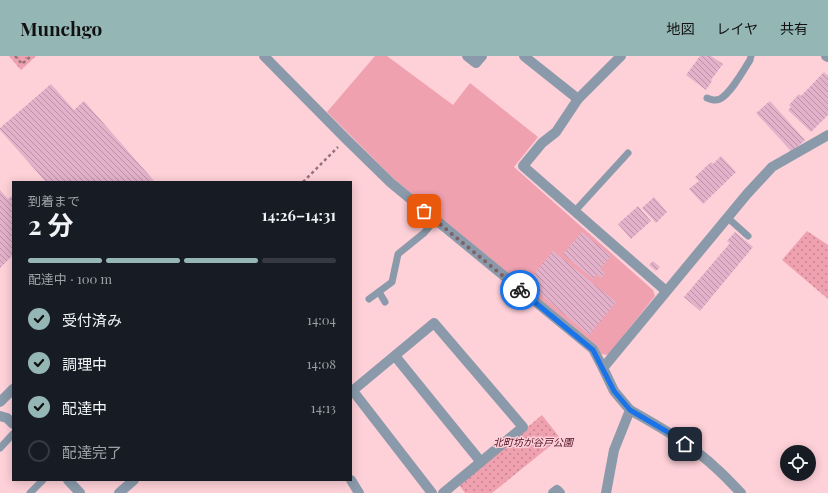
<!DOCTYPE html>
<html lang="ja">
<head>
<meta charset="utf-8">
<style>
  :root { --surface:#171b24; --page:#20242c; --text:#f1f3f6; --muted:#9ea1a6; --line:#363941; --accent:#94b6b5 }
  body { margin:0; font-family:"Playfair Display","Noto Sans JP",serif; background:var(--page); color:var(--text); height:100vh; display:flex; flex-direction:column; font-size:15px; white-space:nowrap }
  * { box-sizing:border-box; margin:0 }
  p { font-size:13px; color:var(--muted) }
  .icon { flex:none; width:22px; height:22px; fill:none; stroke:currentColor; stroke-width:2; stroke-linecap:round; stroke-linejoin:round }
  .map { position:relative; flex:1; overflow:hidden }
  .drawer { position:absolute; left:12px; top:125px; width:340px; height:300px; display:flex; flex-direction:column; background:var(--surface); border-radius:0px; box-shadow:0 2px 10px #0003 }
  .drawer>* { flex:none }
  .tools { position:absolute; left:780px; top:389px; display:grid; gap:8px }
  .tools a { display:grid; place-items:center; width:36px; height:36px; border-radius:50%; background:var(--surface); box-shadow:0 2px 10px #0003; font-size:20px }
  .pin { position:absolute; display:grid; place-items:center; width:34px; height:34px; color:#fff; margin:-17px; border-radius:8px; box-shadow:0 2px 6px #0006 }
  .courier { position:absolute; display:grid; place-items:center; width:40px; height:40px; margin:-20px; border:3px solid #1a73e8; border-radius:50%; background:#fff; color:#222; box-shadow:0 1px 5px #0007 }
  .headline em { font-style:normal; font-weight:700 }
  .headline div { display:flex; flex-direction:column-reverse }
  .headline { display:flex; align-items:center; justify-content:space-between; height:68px; padding:0 16px }
  h1 { font-size:26px; font-weight:700; line-height:30px }
  .bar { display:grid; grid-template-columns:repeat(4,1fr); gap:6px 4px; align-content:center; height:48px; padding:0 16px }
  .bar i { height:5px; border-radius:3px; background:var(--line) }
  .bar .current { background:var(--accent) }
  .bar p { grid-column:span 4 }
  ol { padding:0 16px; list-style:none }
  li { display:flex; align-items:center; gap:12px; height:44px }
  li p { margin-inline-start:auto }
  li .icon { padding:4px; border-radius:50%; background:var(--accent); color:#111; stroke-width:4 }
  li:last-child { color:var(--muted) }
  li i { width:22px; height:22px; border:2px solid var(--line); border-radius:50% }
  header { display:flex; align-items:center; gap:24px; box-sizing:border-box; height:56px; padding:0 20px; background:var(--accent); color:#111 }
  header strong { font-size:19px }
  nav { display:flex; gap:22px; margin-inline-start:auto; font-size:14px }
  .map>svg:first-child { display:block }
  .park { fill:url(#park-dots) }
  .pitch { fill:#efa1b0 }
  .building { fill:url(#building-back-hatch) }
  .lines { fill:none; stroke-linecap:round; stroke-linejoin:round }
  .path { stroke:#937379; stroke-width:2.5; stroke-dasharray:3 3; stroke-linecap:butt }
  .service { stroke:#8a9aaa; stroke-width:7 }
  .minor { stroke:#8a9aaa; stroke-width:10 }
  .done { stroke:#7f6166; stroke-width:4; stroke-dasharray:0 7.2 }
  .route { stroke:#1a73e8; stroke-width:5 }
  .labels { text-anchor:middle; stroke-width:3; stroke-linejoin:round; paint-order:stroke }
  .park-label { font-size:10px; font-style:italic; fill:#500f23; stroke:#fed0d8 }
</style>
</head>
<body>
<header>
<strong>Munchgo</strong>
<nav><a>地図</a><a>レイヤ</a><a>共有</a></nav>
</header>
<div class="map">
<svg width="828" height="437" viewBox="0 0 828 437">
  <defs>
    <pattern id="park-dots" width="8" height="8" patternUnits="userSpaceOnUse"><rect width="8" height="8" fill="#efa1b0"/><path d="M2 2h.1M6 6h.1" fill="none" stroke="#c3838f" stroke-width="1.8" stroke-linecap="round"/></pattern>
    <pattern id="building-back-hatch" width="6" height="6" patternUnits="userSpaceOnUse"><rect width="6" height="6" fill="#e3b2ca"/><path d="M-1 5l2 2M0 0l6 6M5-1l2 2" fill="none" stroke="#b991a4"/></pattern>
  </defs>
  <rect width="100%" height="100%" fill="#fed0d8"/>
  <!-- park -->
  <g class="park">
    <polygon points="9,0 36,0 21,14"/>
    <polygon points="807,175 828,189 828,243 782,204"/>
    <polygon points="542,359 560,382 492,437 465,437 459,429"/>
  </g>
  <!-- pitch -->
  <polygon class="pitch" points="375,0 387,0 453,49 470,27 538,81 514,111 653,234 655,240 608,299 601,298 597,290 395,124 327,56"/>
  <!-- building -->
  <g class="building">
    <polygon points="700,0 711,0 723,8 711,24 712,25 706,34 686,19"/>
    <polygon points="824,16 827,19 828,18 828,59 811,76 788,54 791,51 789,49 799,38 801,40"/>
    <polygon points="51,28 74,54 84,45 155,126 46,126 0,74 0,72"/>
    <polygon points="770,45 805,84 792,96 756,57"/>
    <polygon points="721,100 736,116 703,148 689,133 699,125 695,121 711,106 713,108"/>
    <polygon points="0,134 8,143 13,139 13,199 0,212"/>
    <polygon points="654,141 667,156 656,167 642,152"/>
    <polygon points="638,150 651,165 631,183 618,168"/>
    <polygon points="582,176 611,200 600,213 605,217 601,222 597,218 593,223 563,198"/>
    <polygon points="735,176 753,191 700,255 684,241 730,187 727,185"/>
    <polygon points="553,195 616,246 589,279 527,227"/>
    <polygon points="653,205 660,211 656,215 649,209"/>
  </g>
  <g class="lines">
    <!-- path -->
    <g class="path">
      <polyline points="15,0 22,8 31,0"/>
      <polyline points="303,126 338,91"/>
    </g>
    <!-- service -->
    <g class="service">
      <path d="M707 42C712 44 715 45 720 43 731 37 743 15 750 4L751 0"/>
      <polyline points="575,155 628,97"/>
      <polyline points="728,162 748,180"/>
      <polyline points="379,236 385,246"/>
      <polyline points="369,243 392,226 398,198 424,177 435,164"/>
      <polyline points="0,392 13,378"/>
      <polyline points="30,437 43,424"/>
    </g>
    <!-- minor -->
    <g class="minor">
      <polyline points="264,0 346,83 391,127 593,293 603,312"/>
      <polyline points="467,0 476,7 482,0"/>
      <polyline points="524,0 578,43"/>
      <polyline points="621,0 578,43 556,76 542,87 523,110 666,235"/>
      <polyline points="826,0 828,1"/>
      <polyline points="395,300 481,406"/>
      <polyline points="353,335 432,437"/>
      <polyline points="351,336 434,267 523,371 443,437"/>
      <polyline points="0,346 13,333"/>
      <path d="M630 354C660 371 692 389 717 413 725 420 733 429 741 437"/>
      <polyline points="0,360 7,362 13,368"/>
      <polyline points="68,424 80,437"/>
      <polyline points="351,424 359,437"/>
      <polyline points="119,437 134,424"/>
      <polyline points="553,437 557,434 560,437"/>
      <polyline points="606,437 614,394 630,354 614,335 603,312 747,138 772,111 828,79"/>
    </g>
  </g>
  <g class="lines">
    <!-- done -->
    <polyline class="done" points="424,155 520,234"/>
    <!-- route -->
    <polyline class="route" points="520,234 593,294 614,335 630,354 666,375 685,388"/>
  </g>
  <g class="labels">
    <!-- park labels -->
    <g class="park-label">
      <text x="533" y="390">北町坊が谷戸公園</text>
    </g>
  </g>
</svg>
<div class="tools">
<a><svg class="icon" aria-label="locate" viewBox="0 0 24 24"><circle cx="12" cy="12" r="6"/><path d="M12 2v4M12 18v4M2 12h4M18 12h4"/></svg></a>
</div>
<div class="pin" style="left:424px;top:155px;background:#ea580c"><svg class="icon" aria-label="bag" viewBox="0 0 24 24"><path d="M5 8h14l-1 12H6zM9 8a3 3 0 0 1 6 0"/></svg></div>
<div class="pin" style="left:685px;top:388px;background:#1f2937"><svg class="icon" aria-label="home" viewBox="0 0 24 24"><path d="M3 11l9-7 9 7M6 9v11h12V9"/></svg></div>
<div class="courier" style="left:520px;top:234px"><svg class="icon" aria-label="bike" viewBox="0 0 24 24"><circle cx="6" cy="16" r="4"/><circle cx="18" cy="16" r="4"/><path d="M6 16l4-8h5l3 8M10 8l3 8H6M13 5h3"/></svg></div>
<section class="drawer">
<div class="headline"><div><h1>2 分</h1><p>到着まで</p></div><em>14:26–14:31</em></div>
<div class="bar"><i class="current"></i><i class="current"></i><i class="current"></i><i></i><p>配達中 · 100 m</p></div>
<ol>
<li><svg class="icon" aria-label="check" viewBox="0 0 24 24"><path d="M5 12l5 5 9-10"/></svg>受付済み<p>14:04</p></li>
<li><svg class="icon" aria-label="check" viewBox="0 0 24 24"><path d="M5 12l5 5 9-10"/></svg>調理中<p>14:08</p></li>
<li><svg class="icon" aria-label="check" viewBox="0 0 24 24"><path d="M5 12l5 5 9-10"/></svg>配達中<p>14:13</p></li>
<li><i></i>配達完了</li>
</ol>
</section>
</div>
</body>
</html>
